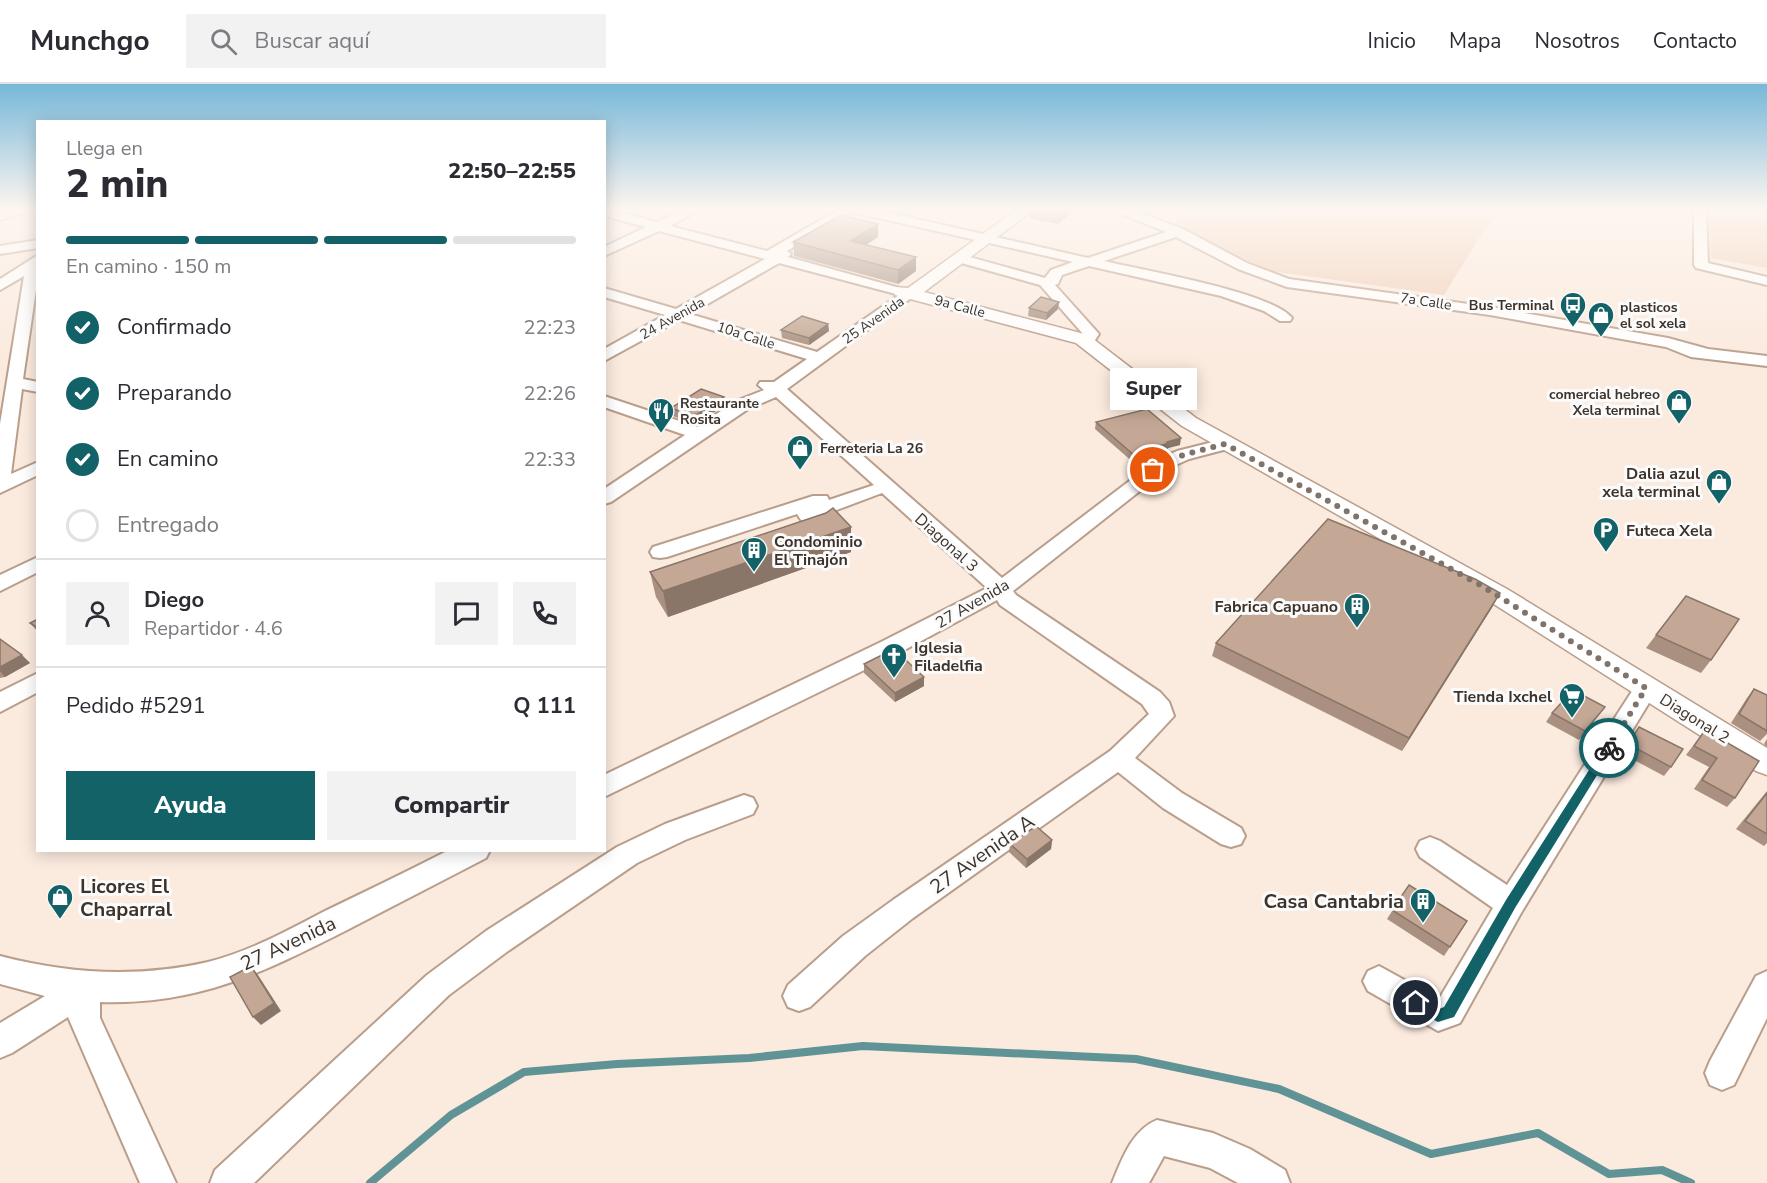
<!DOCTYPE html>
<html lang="es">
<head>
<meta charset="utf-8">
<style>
  :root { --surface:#fff; --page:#f2f2f3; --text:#2b2b33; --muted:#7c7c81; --line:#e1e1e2; --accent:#126268 }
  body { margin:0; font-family:"Nunito Sans",sans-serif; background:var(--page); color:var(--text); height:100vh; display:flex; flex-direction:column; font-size:22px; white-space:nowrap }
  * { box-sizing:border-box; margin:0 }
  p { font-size:20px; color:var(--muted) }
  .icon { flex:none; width:33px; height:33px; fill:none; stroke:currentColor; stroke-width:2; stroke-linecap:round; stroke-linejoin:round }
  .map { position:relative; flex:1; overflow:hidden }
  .drawer { position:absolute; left:36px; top:36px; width:570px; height:732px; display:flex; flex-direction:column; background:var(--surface); border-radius:0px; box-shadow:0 3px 15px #0003 }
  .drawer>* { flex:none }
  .pin { position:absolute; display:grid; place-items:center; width:51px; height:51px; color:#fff; margin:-26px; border:3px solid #fff; border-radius:50%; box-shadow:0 2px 6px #0007 }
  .courier { position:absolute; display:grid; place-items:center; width:60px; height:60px; margin:-30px; border:4px solid #126268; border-radius:50%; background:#fff; color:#222; box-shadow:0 2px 8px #0007 }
  .bubble { position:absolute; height:42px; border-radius:0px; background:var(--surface); box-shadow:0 3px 15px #0003; font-size:20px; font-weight:800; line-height:42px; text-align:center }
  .headline em { font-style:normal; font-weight:800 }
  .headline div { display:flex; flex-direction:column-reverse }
  .headline { display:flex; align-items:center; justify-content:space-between; height:102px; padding:0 30px }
  h1 { font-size:39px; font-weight:800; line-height:45px }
  .bar { display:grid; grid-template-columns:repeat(4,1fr); gap:9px 6px; align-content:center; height:72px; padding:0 30px }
  .bar i { height:8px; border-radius:4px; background:var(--line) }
  .bar .selected { background:var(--accent) }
  .bar p { grid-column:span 4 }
  .line { display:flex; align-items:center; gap:15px; padding:0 30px; border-top:2px solid var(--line) }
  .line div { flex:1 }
  .round { display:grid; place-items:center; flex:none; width:63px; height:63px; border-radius:0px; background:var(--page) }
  ol { padding:0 30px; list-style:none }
  li { display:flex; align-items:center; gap:18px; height:66px }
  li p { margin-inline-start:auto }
  li .icon { padding:6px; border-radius:50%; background:var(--accent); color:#fff; stroke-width:4 }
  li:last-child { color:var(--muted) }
  li i { width:33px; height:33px; border:3px solid var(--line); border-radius:50% }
  .button { display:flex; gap:12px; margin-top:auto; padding:12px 30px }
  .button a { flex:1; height:69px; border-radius:0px; background:var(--accent); color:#fff; font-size:24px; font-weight:800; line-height:69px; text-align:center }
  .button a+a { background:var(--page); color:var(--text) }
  header { display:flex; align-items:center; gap:36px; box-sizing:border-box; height:84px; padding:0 30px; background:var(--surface); border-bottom:2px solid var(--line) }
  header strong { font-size:28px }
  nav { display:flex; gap:33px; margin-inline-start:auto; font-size:21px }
  .search { width:420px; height:54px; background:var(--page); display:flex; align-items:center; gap:15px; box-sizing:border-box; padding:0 21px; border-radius:0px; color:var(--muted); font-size:22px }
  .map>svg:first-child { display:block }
  .green { fill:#f0ceb7 }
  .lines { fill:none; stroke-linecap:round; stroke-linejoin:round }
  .stream { stroke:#5f9395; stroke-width:8 }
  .minor-casing { stroke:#b99e8b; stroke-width:4 }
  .major-casing { stroke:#b99e8b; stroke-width:3 }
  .minor { fill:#fff; fill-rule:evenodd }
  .major { fill:#fff; fill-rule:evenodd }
  .wall { fill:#a99080 }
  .shaded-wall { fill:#897668 }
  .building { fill:#c4a895; stroke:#897668; stroke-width:1.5 }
  .route { fill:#126268 }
  .done { stroke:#80736a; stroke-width:6; stroke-dasharray:0 10.8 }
  .labels { text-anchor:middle; stroke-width:6; stroke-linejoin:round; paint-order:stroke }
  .far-street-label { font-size:14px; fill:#3e332b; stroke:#fbfbfb }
  .far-poi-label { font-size:14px; font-weight:bold; fill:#3e332b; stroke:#fbfbfb; text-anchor:start }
  .poi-label { font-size:16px; font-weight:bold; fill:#3e332b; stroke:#fbfbfb; text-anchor:end }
  .street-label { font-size:16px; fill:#3e332b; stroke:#fbfbfb }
  .near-street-label { font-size:20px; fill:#3e332b; stroke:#fbfbfb }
  .near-poi-label { font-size:20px; font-weight:bold; fill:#3e332b; stroke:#fbfbfb; text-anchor:start }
</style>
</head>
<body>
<header>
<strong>Munchgo</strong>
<div class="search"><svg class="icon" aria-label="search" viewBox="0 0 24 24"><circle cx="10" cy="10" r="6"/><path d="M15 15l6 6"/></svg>Buscar aquí</div>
<nav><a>Inicio</a><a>Mapa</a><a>Nosotros</a><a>Contacto</a></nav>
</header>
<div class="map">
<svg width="1767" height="1099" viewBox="0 0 1767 1099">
  <rect width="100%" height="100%" fill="#fbeade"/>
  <!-- green -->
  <g class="green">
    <polygon points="1185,124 1511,124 1484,146 1444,211 1270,187 1173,142"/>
    <polygon points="1709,124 1767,124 1767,184 1711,174"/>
  </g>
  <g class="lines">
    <!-- stream -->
    <polyline class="stream" points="370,1099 451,1031 524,988 617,980 749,974 863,962 1136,975 1279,1005 1431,1070 1538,1049 1609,1090 1662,1086 1691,1099"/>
    <!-- minor casing -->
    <g class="minor-casing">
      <g id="minor">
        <path d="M604 124 657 138 687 124H703L670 142 767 167 841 124H869L1088 174 1166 148 1106 124H1126L1139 128 1183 145 1247 179 1289 195 1490 223 1668 254 1708 265 1767 272V282L1691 273 1666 263 1490 231 1287 203 1238 185 1176 153 1104 177C1141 186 1272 208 1292 234L1290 237H1280L1264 227 1221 212 1089 182 1062 191 1058 200 1055 201 1099 250 1092 261 1087 263 1079 258 1083 250 1040 201 954 177 952 174 959 170 1045 194 1051 186 1073 178 852 128 787 167 791 170 788 173 907 206H916L918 209 787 305 1002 494 1157 376 1177 367 1225 355 1231 356 1234 360 1231 364 1189 375 1169 384 1013 507 1016 511 1160 608 1169 618 1174 632 1135 674 1182 709 1241 744 1245 752 1241 760 1231 763 1221 760 1163 724 1118 688 913 834 865 872 810 923 799 927 788 923 783 912 788 901 843 852 893 816 1110 667 1149 630 1142 620 1000 521 997 516 897 570 604 713V691L881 558 987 504 882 409 818 433 829 448C823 456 808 459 799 456L796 452 799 448 807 445 797 430 667 473 660 474 653 473 650 468 653 463 813 412H827L829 416 874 401 776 313 748 325 611 418 604 420V405L685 351 604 323V312L697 343 736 317 764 306 758 301 760 298H774L807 275 679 236 604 277V265L665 231 604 213V204L676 225 765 175 659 147 604 172V163L646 143 604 132ZM779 179 896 210 899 211 817 268 690 230Z"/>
        <polygon points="1694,124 1706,124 1708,179 1767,193 1767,201 1696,184 1694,181"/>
        <polygon points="38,156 38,164 0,170 0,162"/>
        <polygon points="38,171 38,192 23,295 38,298 38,308 22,305 11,390 38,378 38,391 0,409 0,340 24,192 0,206 0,195"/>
        <polygon points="38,473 38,488 0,507 0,491"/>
        <polygon points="38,589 38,608 0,628 0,608"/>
        <polygon points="1646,595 1654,598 1658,604 1521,829 1460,939 1438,947 1368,907 1363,897 1368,887 1379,882 1439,915 1493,824 1420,773 1416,765 1420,757 1430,753 1440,757 1507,801 1638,598"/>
        <polygon points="744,711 753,714 757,722 753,730 685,756 637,779 508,867 449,911 254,1099 210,1099 215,1086 427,891 486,847 617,763 665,740"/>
        <path d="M449 766H490L486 774C440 798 393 822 347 846 262 889 198 921 100 918V934L176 1099H140L68 933 12 969 0 974V939L45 912 0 900V872C69 890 138 894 208 878 248 868 285 848 321 829 364 808 406 788 449 766Z"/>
        <polygon points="1767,887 1767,934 1734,1001 1722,1006 1710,1001 1705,989 1710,977 1756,892"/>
        <path d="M1157 1036 1213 1049 1250 1065 1285 1086 1290 1099H1238L1210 1084 1164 1072 1149 1099H1112C1122 1075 1132 1046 1157 1036Z"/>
      </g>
    </g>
    <!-- major casing -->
    <g class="major-casing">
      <g id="major">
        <polygon points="11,124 35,124 33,127 0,136 0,127"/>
        <polygon points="1019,124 1036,124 924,208 1088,251 1196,334 1507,505 1767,664 1767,691 1756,687 1489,517 1182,342 1076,259 895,211 893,207 895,203 908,204"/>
      </g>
    </g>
    <!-- minor -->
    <use href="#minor" class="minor"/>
    <!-- major -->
    <use href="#major" class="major"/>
  </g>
  <!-- wall -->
  <g class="wall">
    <polygon points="1031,124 1077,124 1058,140 1029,134 1030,125"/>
    <polygon points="878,153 866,161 916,187 898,200 794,172 793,158"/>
    <polygon points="1059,218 1058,225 1046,236 1028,232 1029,224"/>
    <polygon points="828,240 829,247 809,261 782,254 781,246"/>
    <polygon points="725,321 699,338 691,339 673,332 671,324"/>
    <polygon points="1096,338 1180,361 1168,364 1167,366 1158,369 1157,373 1134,379 1095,345"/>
    <polygon points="826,429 851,468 668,533 656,513 650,488"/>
    <polygon points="1686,512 1711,576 1701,589 1646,564"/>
    <polygon points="1493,522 1402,667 1212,572 1216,559"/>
    <polygon points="38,535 38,548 30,539"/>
    <polygon points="0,555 30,579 5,593 0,594"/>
    <polygon points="864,580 924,602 895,618 864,589"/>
    <polygon points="1754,605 1767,611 1767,650 1760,657 1731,639 1747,614"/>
    <polygon points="1605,623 1579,656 1546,638 1552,629"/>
    <polygon points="1639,643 1671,683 1664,692 1621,669 1632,652"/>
    <polygon points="1705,646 1735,714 1727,723 1694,705 1709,683 1686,671"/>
    <polygon points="1767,655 1767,663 1764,660"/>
    <polygon points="1767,707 1767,759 1764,762 1736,745"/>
    <polygon points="1052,756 1051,765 1026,784 1009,768 1010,760"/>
    <polygon points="1409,801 1450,863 1444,872 1387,835"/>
  </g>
  <!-- shaded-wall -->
  <g class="shaded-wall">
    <polygon points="1068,124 1077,124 1058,140 1060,131"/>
    <polygon points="878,140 878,153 850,171 850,157"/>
    <polygon points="916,173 916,187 898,200 898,186"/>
    <polygon points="1059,218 1058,225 1046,236 1047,229"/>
    <polygon points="828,240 829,247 809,261 809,254"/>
    <polygon points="724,313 725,321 699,338 698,330"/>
    <polygon points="1181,354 1180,361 1168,364 1167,366 1158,369 1157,373 1134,379 1135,372 1167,358"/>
    <polygon points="851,443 851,468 668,533 663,507"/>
    <polygon points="1500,509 1493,522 1402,667 1409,654"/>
    <polygon points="22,571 30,579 5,593 0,587 0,583"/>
    <polygon points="924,593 924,602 895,618 895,609"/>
    <polygon points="1052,756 1051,765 1026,784 1027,775"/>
    <polygon points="251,882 258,891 281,927 261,941 253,933"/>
  </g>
  <!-- building -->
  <g class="building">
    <polygon points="1031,124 1068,124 1060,131 1030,125"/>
    <polygon points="841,131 878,140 850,157 916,173 898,186 793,158"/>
    <polygon points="1041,213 1059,218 1047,229 1029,224"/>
    <polygon points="802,232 828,240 809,254 781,246"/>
    <polygon points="701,305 724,313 698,330 690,331 671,324"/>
    <polygon points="1147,325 1181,354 1167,358 1169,359 1155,363 1158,366 1135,372 1096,338"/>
    <polygon points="833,424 851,443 663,507 650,488 826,429"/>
    <polygon points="1328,435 1475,495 1500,509 1409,654 1216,559"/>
    <polygon points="1686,512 1739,535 1711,576 1656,551"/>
    <polygon points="38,535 38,544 30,539"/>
    <polygon points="0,555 22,571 0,583"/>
    <polygon points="894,565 924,593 895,609 864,580"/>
    <polygon points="1754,605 1767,611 1767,647 1739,630"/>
    <polygon points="1573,606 1605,623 1585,647 1552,629"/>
    <polygon points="1639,643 1683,665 1671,683 1628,660"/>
    <polygon points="1705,646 1759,677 1735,714 1702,696 1717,674 1694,662"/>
    <polygon points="1767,709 1767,750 1745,737"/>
    <polygon points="1036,742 1052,756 1027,775 1010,760"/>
    <polygon points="1409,801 1467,837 1450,863 1392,826"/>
    <polygon points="251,882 274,919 253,933 230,893"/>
  </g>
  <!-- sky -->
  <linearGradient id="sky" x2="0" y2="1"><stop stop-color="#77b7d9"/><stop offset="0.45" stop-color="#fdf6f0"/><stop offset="1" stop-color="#fdf6f0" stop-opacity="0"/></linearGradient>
  <rect width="1767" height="278" fill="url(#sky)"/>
  <!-- route -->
  <polygon class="route" points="1609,659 1612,661 1612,667 1515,824 1454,933 1438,938 1411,924 1409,919 1411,914 1416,912 1439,925 1444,923 1506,816 1605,661"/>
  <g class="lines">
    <!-- done -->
    <polyline class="done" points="1153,386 1183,371 1225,360 1482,502 1646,604 1609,664"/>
  </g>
  <!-- icons -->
  <defs>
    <g id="bus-pin" transform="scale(1.35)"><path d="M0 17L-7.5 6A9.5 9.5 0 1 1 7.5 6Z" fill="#126268" stroke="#fbfbfb"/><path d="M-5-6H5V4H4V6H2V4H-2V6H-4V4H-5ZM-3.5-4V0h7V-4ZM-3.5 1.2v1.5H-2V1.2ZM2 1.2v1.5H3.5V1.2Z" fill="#fff"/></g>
    <g id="shop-pin" transform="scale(1.35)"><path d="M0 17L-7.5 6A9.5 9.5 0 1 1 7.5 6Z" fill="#126268" stroke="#fbfbfb"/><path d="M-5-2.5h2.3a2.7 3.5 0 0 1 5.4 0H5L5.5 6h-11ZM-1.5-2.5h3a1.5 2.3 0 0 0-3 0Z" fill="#fff"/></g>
    <g id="restaurant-pin" transform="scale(1.35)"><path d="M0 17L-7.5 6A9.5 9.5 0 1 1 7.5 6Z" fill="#126268" stroke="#fbfbfb"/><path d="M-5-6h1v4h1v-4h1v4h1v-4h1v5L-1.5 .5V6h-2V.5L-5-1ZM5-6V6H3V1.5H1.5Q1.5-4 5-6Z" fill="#fff"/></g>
    <g id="parking-pin" transform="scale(1.35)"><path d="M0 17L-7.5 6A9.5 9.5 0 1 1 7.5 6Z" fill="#126268" stroke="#fbfbfb"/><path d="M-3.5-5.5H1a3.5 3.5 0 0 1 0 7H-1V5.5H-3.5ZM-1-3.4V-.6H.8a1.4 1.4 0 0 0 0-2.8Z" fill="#fff"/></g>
    <g id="building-pin" transform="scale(1.35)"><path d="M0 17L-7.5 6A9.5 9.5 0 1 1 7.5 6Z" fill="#126268" stroke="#fbfbfb"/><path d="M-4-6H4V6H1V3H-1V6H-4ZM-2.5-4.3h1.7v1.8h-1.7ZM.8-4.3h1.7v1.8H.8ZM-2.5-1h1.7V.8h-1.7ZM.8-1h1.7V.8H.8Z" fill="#fff"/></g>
    <g id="church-pin" transform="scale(1.35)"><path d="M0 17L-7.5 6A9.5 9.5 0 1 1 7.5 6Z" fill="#126268" stroke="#fbfbfb"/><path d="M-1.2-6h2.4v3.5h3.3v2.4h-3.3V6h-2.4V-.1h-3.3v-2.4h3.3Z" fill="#fff"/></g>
    <g id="supermarket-pin" transform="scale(1.35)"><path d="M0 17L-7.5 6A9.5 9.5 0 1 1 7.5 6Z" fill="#126268" stroke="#fbfbfb"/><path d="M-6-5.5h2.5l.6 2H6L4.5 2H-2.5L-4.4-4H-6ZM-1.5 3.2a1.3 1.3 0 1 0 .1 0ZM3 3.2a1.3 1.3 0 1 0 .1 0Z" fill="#fff"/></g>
  </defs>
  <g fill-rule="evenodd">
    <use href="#bus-pin" x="1573" y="221"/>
    <use href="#shop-pin" x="1601" y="231"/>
    <use href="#shop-pin" x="1679" y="318"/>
    <use href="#restaurant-pin" x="661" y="327"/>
    <use href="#shop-pin" x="800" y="364"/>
    <use href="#shop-pin" x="1719" y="398"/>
    <use href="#parking-pin" x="1606" y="446"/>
    <use href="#building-pin" x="754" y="466"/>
    <use href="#building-pin" x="1357" y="522"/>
    <use href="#church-pin" x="894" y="572"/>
    <use href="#supermarket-pin" x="1572" y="612"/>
    <use href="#shop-pin" x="60" y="813"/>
    <use href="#building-pin" x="1423" y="817"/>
  </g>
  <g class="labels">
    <!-- far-street labels -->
    <g class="far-street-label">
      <text transform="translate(1426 217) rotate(9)" y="5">7a Calle</text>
      <text transform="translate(960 222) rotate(15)" y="5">9a Calle</text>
      <text transform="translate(672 234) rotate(-29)" y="5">24 Avenida</text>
      <text transform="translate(873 236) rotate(-35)" y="5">25 Avenida</text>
      <text transform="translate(746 251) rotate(18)" y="5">10a Calle</text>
    </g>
    <!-- far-poi labels -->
    <g class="far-poi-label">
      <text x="1554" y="226" text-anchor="end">Bus Terminal</text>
      <text x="1620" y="228">plasticos<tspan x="1620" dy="16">el sol xela</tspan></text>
      <text x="1660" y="315" text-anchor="end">comercial hebreo<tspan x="1660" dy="16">Xela terminal</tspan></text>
      <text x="680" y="324">Restaurante<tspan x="680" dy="16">Rosita</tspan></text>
      <text x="820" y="369">Ferreteria La 26</text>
    </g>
    <!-- poi labels -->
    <g class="poi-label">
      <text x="1700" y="395">Dalia azul<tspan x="1700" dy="18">xela terminal</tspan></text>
      <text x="1626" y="452" text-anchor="start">Futeca Xela</text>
      <text x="774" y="463" text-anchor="start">Condominio<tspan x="774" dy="18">El Tinajón</tspan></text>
      <text x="1338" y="528">Fabrica Capuano</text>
      <text x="914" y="569" text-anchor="start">Iglesia<tspan x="914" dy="18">Filadelfia</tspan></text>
      <text x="1552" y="618">Tienda Ixchel</text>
    </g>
    <!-- street labels -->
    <g class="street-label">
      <text transform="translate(947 458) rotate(42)" y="6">Diagonal 3</text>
      <text transform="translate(972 519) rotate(-30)" y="6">27 Avenida</text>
      <text transform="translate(1695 634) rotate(32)" y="6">Diagonal 2</text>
    </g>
    <!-- near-street labels -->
    <g class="near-street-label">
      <text transform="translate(982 770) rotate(-35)" y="7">27 Avenida A</text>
      <text transform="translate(288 859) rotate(-25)" y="7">27 Avenida</text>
    </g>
    <!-- near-poi labels -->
    <g class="near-poi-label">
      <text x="80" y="809">Licores El<tspan x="80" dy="23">Chaparral</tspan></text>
      <text x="1404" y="824" text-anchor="end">Casa Cantabria</text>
    </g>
  </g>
</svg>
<div class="pin" style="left:1153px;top:386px;background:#ea580c"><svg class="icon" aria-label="bag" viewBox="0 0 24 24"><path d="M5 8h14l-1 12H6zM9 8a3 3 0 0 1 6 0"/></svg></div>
<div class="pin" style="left:1416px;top:919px;background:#1f2937"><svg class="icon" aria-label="home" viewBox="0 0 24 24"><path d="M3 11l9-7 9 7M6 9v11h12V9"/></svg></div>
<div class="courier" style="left:1609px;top:664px"><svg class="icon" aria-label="bike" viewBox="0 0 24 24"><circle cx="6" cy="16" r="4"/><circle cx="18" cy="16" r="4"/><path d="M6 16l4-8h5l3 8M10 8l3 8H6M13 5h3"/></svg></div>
<div class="bubble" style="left:1110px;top:284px;width:87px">Super</div>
<section class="drawer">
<div class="headline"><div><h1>2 min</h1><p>Llega en</p></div><em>22:50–22:55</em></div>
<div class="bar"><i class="selected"></i><i class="selected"></i><i class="selected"></i><i></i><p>En camino · 150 m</p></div>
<ol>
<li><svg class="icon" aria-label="check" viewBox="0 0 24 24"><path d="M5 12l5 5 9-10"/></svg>Confirmado<p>22:23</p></li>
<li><svg class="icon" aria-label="check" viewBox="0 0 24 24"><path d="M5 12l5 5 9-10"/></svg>Preparando<p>22:26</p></li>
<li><svg class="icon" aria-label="check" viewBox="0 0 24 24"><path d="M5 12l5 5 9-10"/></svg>En camino<p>22:33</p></li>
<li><i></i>Entregado</li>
</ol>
<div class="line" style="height:108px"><a class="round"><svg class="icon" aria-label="person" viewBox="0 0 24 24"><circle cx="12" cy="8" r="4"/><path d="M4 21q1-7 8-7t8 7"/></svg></a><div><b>Diego</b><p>Repartidor · 4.6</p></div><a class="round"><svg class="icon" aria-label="chat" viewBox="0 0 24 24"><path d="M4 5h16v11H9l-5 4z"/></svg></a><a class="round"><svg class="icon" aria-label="phone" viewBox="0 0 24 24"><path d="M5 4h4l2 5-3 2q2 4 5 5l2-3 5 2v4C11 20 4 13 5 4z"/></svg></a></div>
<div class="line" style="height:78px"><div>Pedido #5291</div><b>Q 111</b></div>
<div class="button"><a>Ayuda</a><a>Compartir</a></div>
</section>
</div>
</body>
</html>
